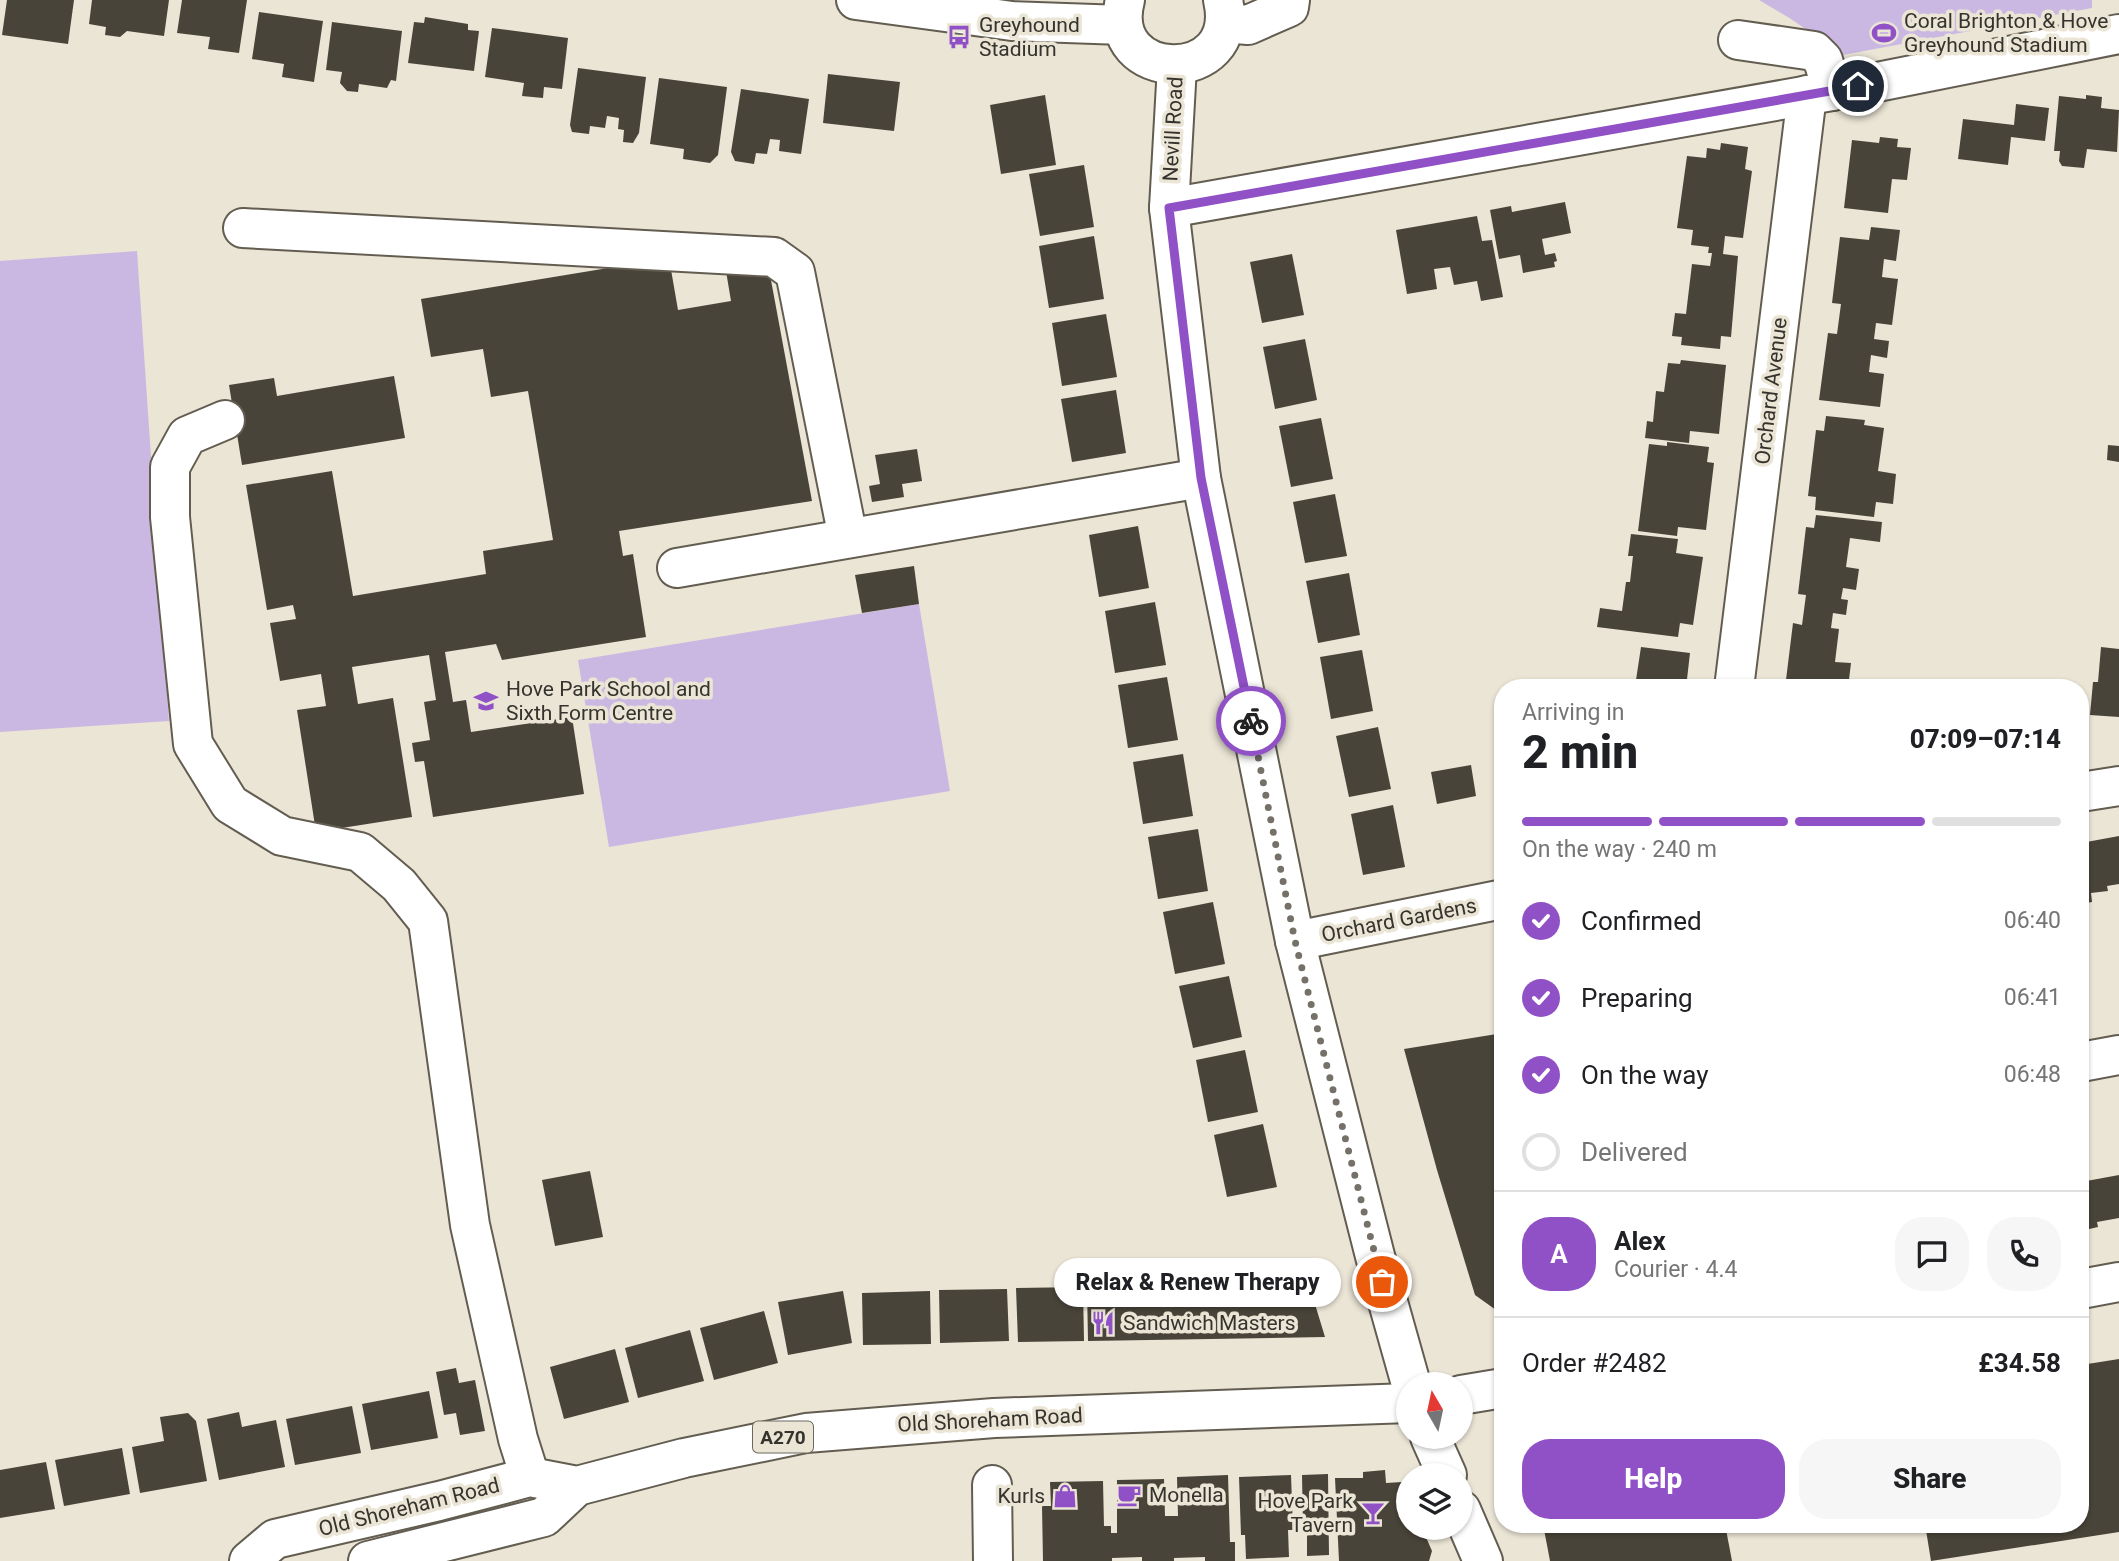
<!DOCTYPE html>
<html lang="en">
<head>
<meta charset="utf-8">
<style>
  :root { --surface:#fff; --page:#f6f6f6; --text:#202124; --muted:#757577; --line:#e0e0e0; --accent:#9051c7 }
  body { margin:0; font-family:Roboto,sans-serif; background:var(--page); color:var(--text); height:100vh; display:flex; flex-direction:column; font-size:26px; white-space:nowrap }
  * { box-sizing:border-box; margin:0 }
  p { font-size:23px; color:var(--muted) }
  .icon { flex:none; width:38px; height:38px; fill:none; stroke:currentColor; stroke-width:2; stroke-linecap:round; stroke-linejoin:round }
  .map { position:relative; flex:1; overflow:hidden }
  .details { position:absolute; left:1494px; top:679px; width:595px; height:854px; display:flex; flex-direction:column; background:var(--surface); border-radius:28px; box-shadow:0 2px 5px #0004 }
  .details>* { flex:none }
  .needle { width:46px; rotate:351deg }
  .controls { position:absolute; left:1396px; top:1372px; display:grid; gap:14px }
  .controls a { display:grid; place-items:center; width:77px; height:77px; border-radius:50%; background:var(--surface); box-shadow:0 2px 5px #0004; font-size:35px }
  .pin { position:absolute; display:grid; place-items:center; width:60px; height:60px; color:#fff; margin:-30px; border:4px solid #fff; border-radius:50%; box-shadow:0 2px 7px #0007 }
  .courier { position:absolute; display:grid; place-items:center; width:70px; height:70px; margin:-35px; border:5px solid #9051c7; border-radius:50%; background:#fff; color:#222; box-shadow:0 2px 9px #0007 }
  .bubble { position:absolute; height:49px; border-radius:24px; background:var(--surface); box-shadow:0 2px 5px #0004; font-size:23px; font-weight:800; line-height:49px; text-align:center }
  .headline em { font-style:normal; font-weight:800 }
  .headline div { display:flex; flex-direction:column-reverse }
  .headline { display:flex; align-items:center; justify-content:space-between; height:119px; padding:0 28px }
  h1 { font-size:46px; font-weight:800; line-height:52px }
  .bar { display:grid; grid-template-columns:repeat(4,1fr); gap:10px 7px; align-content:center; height:84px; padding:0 28px }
  .bar i { height:9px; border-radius:5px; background:var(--line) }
  .bar .current { background:var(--accent) }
  .bar p { grid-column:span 4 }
  .line { display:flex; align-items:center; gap:18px; padding:0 28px; border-top:2px solid var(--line) }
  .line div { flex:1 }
  .round { display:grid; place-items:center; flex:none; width:74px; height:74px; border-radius:28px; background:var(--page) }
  ol { padding:0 28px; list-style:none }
  li { display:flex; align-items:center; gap:21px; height:77px }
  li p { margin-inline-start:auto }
  li .icon { padding:7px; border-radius:50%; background:var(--accent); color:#fff; stroke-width:4 }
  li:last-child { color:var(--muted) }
  li i { width:38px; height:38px; border:4px solid var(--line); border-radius:50% }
  .action { display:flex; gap:14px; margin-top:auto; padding:14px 28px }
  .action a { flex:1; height:80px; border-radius:28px; background:var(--accent); color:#fff; font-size:28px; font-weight:800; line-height:80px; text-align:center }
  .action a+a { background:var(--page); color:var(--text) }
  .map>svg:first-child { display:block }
  .green { fill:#cbb8e2 }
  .building { fill:#494439 }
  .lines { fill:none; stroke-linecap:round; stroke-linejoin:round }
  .minor-casing { stroke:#625d50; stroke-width:42 }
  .major-casing { stroke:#625d50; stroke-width:42 }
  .minor { stroke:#fff; stroke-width:38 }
  .major { stroke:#fff; stroke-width:38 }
  .done { stroke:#757168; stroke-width:7; stroke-dasharray:0 12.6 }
  .route { stroke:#9051c7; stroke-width:9 }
  .labels { text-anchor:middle; stroke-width:7; stroke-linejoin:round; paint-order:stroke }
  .shield { fill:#ebe5d6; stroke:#6c6860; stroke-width:2 }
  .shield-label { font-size:19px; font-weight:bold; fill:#35332d }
  .poi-label { font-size:21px; fill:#35332d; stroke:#ebe5d6; text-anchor:start }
  .street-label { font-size:21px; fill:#35332d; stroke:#ebe5d6 }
</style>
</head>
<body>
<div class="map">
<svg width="2119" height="1561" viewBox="0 0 2119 1561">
  <rect width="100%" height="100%" fill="#ebe5d6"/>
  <!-- green -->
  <g class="green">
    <polygon points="1759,0 2092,0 2092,8 1843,55 1791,19"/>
    <polygon points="137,251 169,721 0,732 0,261"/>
    <polygon points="919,604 950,791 609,847 578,660"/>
  </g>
  <!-- building -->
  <g class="building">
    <polygon points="7,0 74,0 68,44 2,35"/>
    <polygon points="92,0 169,0 164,36 127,31 120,37 105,35 106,27 89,24"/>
    <polygon points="182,0 247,0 239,53 208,49 210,37 177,33"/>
    <polygon points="259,12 323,21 314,82 282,77 284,64 252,59"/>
    <polygon points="425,17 468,24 468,30 479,31 474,71 408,63 414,22 424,23"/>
    <polygon points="332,22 402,31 396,81 391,80 387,88 359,84 358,92 347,91 340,83 342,72 326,70"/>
    <polygon points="492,28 568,38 562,89 544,87 543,98 522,96 524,83 485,77"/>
    <polygon points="578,68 646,77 639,133 633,143 623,142 624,130 618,129 619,118 607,116 605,128 590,126 589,134 572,132 570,125"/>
    <polygon points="828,74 900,82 894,131 823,123"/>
    <polygon points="659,78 727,87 718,155 710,163 683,159 684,149 650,144"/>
    <polygon points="741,89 809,99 801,154 779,151 780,140 770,139 767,154 756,153 754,164 735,161 731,152"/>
    <polygon points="1045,95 1056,165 1001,174 990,105"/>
    <polygon points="2086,95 2102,97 2101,108 2119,110 2117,152 2087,149 2084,168 2062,166 2059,161 2060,151 2054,151 2059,96 2086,99"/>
    <polygon points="2016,104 2049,108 2045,141 2011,137 2008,165 1958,159 1963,119 2014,125"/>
    <polygon points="1880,137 1898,139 1897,147 1911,148 1907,180 1892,179 1888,213 1844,208 1852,140 1879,143"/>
    <polygon points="1721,143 1748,147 1745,169 1752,171 1743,238 1725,236 1723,254 1738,256 1731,337 1721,336 1720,349 1681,345 1682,337 1672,336 1675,313 1686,314 1692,264 1710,266 1712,253 1708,253 1709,247 1691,245 1693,230 1677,228 1687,156 1706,158 1707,148 1720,150"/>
    <polygon points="1084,165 1094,227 1040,236 1029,174"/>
    <polygon points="1565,202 1571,233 1542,239 1545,255 1555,253 1557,261 1554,262 1555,267 1523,273 1520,255 1499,259 1490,210 1511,206 1512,212"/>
    <polygon points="1477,216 1482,241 1492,240 1503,297 1481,301 1477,281 1454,285 1450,267 1434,269 1437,289 1407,294 1396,230"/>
    <polygon points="1871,227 1900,230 1896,261 1884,259 1882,277 1898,279 1892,325 1876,323 1874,339 1889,341 1887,358 1871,355 1869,372 1884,374 1880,407 1819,400 1828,333 1837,334 1841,304 1832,303 1840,237 1869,240"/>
    <polygon points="1094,236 1104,299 1049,308 1039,246"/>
    <polygon points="1292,254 1304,315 1262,323 1250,262"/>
    <polygon points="669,258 678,310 731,301 726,271 768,264 812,501 619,531 623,556 633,554 646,637 502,660 496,644 445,652 453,702 466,700 471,732 572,717 584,794 433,817 424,761 415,762 412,743 430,740 424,702 436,700 429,655 352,667 358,704 393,698 412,817 316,832 297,710 326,706 321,674 280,681 270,623 296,619 293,605 267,610 246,485 332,471 353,596 486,574 483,551 553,540 528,391 491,397 483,349 431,357 421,299"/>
    <polygon points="1106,314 1117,377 1062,386 1052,323"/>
    <polygon points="1305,339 1317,400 1275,409 1263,347"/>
    <polygon points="1681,360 1726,365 1719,434 1690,431 1689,443 1645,438 1647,421 1653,422 1656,391 1664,392 1668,363 1680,364"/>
    <polygon points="394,376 405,438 242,465 229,385 274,378 277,396"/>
    <polygon points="1116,390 1126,453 1072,462 1061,399"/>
    <polygon points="1826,416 1865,420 1864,425 1884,428 1878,471 1896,474 1893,504 1876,502 1874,517 1815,510 1816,497 1808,496 1816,430 1824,431"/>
    <polygon points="1321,418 1333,479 1291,487 1279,426"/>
    <polygon points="1667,442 1709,447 1707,462 1714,463 1706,530 1678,527 1677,536 1638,531 1649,444 1667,446"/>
    <polygon points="2108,445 2119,446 2119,462 2107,460"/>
    <polygon points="917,449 922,481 902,484 904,497 872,502 869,486 880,484 875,455"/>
    <polygon points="1335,494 1347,556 1305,563 1293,502"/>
    <polygon points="1816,515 1882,522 1880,542 1850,538 1846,567 1859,569 1856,590 1843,588 1841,599 1848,600 1846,615 1833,613 1831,628 1839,629 1835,662 1851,663 1848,688 1785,688 1793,623 1802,625 1806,595 1798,594 1806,527 1814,528"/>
    <polygon points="1138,526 1149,588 1099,597 1089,535"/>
    <polygon points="1631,534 1678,539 1676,553 1703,557 1693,625 1680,623 1678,637 1597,627 1600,608 1622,611 1626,582 1630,582 1633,556 1628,556"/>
    <polygon points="914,566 919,604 862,613 855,575"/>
    <polygon points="1349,573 1360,635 1318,643 1306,581"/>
    <polygon points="1155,602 1166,665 1115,673 1105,611"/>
    <polygon points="1641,647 1690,653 1686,688 1623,688 1625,679 1636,680"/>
    <polygon points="2101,647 2119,649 2119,717 2090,715 2093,682 2098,682"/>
    <polygon points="1362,650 1373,711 1331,719 1320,657"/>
    <polygon points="1167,677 1178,740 1128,748 1118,685"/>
    <polygon points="1378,727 1391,789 1349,797 1336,736"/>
    <polygon points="1183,754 1193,816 1143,824 1133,762"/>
    <polygon points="1471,765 1476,796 1437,804 1431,772"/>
    <polygon points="1393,805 1405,867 1363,875 1351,814"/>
    <polygon points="1198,829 1208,891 1158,899 1148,837"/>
    <polygon points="2119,836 2119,884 2107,886 2108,891 2091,893 2092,902 2081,904 2081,843"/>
    <polygon points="1213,902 1225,964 1175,974 1163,912"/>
    <polygon points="1229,976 1242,1037 1193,1048 1179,986"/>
    <polygon points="1503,1033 1503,1315 1475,1295 1437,1170 1404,1049"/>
    <polygon points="1245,1050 1258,1112 1208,1122 1196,1060"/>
    <polygon points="1263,1124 1277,1187 1227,1197 1214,1135"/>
    <polygon points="590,1171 603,1237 555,1246 542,1180"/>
    <polygon points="2119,1175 2119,1218 2097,1222 2098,1227 2085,1230 2081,1210 2081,1182"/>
    <polygon points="1304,1268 1325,1337 1088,1341 1087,1287 1094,1287 1094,1274 1137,1273 1137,1286 1152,1286 1151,1273 1193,1272 1194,1287 1208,1286 1208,1271 1252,1270 1252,1283 1259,1284 1265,1283 1264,1269"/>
    <polygon points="1083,1287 1084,1341 1018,1342 1016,1288"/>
    <polygon points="1007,1289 1009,1341 940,1343 939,1290"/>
    <polygon points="843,1291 852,1343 788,1355 778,1302"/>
    <polygon points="930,1291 931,1344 863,1345 862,1293"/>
    <polygon points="764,1311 778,1363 714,1380 700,1328"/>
    <polygon points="690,1330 704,1381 638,1398 625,1348"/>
    <polygon points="615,1349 629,1402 564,1419 550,1367"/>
    <polygon points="2119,1359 2119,1532 1931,1561 1925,1524 2081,1524 2081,1365"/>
    <polygon points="456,1368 459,1383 475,1380 485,1431 460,1435 456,1413 444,1415 436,1372"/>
    <polygon points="429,1391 438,1438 371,1450 362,1404"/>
    <polygon points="352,1406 361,1453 295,1465 286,1419"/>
    <polygon points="239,1412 242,1427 276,1420 285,1467 219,1480 207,1419"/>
    <polygon points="188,1413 196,1421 207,1481 140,1493 132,1447 164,1441 160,1417"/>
    <polygon points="122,1448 130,1494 64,1506 55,1460"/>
    <polygon points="46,1462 55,1509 0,1518 0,1470"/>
    <polygon points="1385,1470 1386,1483 1402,1482 1409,1499 1409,1528 1422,1528 1432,1551 1429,1561 1339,1561 1335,1478 1363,1478 1363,1472"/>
    <polygon points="1328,1474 1329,1555 1307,1556 1307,1531 1303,1531 1302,1475"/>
    <polygon points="1228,1475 1230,1542 1235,1542 1235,1561 1205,1561 1205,1557 1174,1558 1174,1561 1142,1561 1142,1557 1112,1558 1112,1561 1043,1561 1042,1506 1051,1506 1050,1482 1103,1481 1104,1526 1111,1526 1111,1533 1117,1533 1117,1480 1164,1479 1165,1516 1178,1516 1177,1477"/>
    <polygon points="1291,1475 1293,1530 1288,1530 1289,1557 1246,1559 1245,1535 1241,1535 1239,1477"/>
    <polygon points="1543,1524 1725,1524 1732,1561 1550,1561"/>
  </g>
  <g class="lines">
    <!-- minor casing -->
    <g class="minor-casing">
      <g id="minor">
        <polyline points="856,0 1012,21 1123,25"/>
        <polyline points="1225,23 1248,25 1289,7 1290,0"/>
        <polyline points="1738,40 1814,51 1823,60 1832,91"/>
        <polyline points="1169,208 1832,91 2119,34"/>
        <polyline points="243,228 774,257 795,272 848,538"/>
        <polyline points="225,420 187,436 170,467 170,517 193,744 230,804 282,836 360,852 399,885 428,921 470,1225 518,1439 530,1477"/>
        <polyline points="677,568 1201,478"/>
        <polyline points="1734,688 1807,95"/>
        <polyline points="2081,792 2119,786"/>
        <polyline points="1295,941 1503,899"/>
        <polyline points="2081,1062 2119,1055"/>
        <polyline points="992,1485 993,1561"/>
      </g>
    </g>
    <!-- major casing -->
    <g class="major-casing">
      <g id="major">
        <path d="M1125 0C1103 84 1243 87 1223 0"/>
        <polyline points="1177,66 1169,208 1201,478 1295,941 1375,1256 1411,1384"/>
        <polyline points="2081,1289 2119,1282"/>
        <polyline points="1461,1395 1503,1388"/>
        <polyline points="1430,1437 1447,1475"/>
        <polyline points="1461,1510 1483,1561"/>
        <polyline points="249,1561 275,1539 439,1501 530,1477 577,1486 684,1458 806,1433 994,1418 1409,1403"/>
        <polyline points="368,1561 544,1517 577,1486"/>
      </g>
    </g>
    <!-- minor -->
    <use href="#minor" class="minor"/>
    <!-- major -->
    <use href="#major" class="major"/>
  </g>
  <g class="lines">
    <!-- done -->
    <polyline class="done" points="1251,721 1295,941 1382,1282"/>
    <!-- route -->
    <polyline class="route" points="1251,721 1201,478 1169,208 1858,86"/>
  </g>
  <!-- icons -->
  <defs>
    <g id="stadium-bare" transform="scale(1.89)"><path d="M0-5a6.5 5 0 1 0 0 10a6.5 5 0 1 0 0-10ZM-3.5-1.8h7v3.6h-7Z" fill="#9051c7" stroke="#ebe5d6" stroke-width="2.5" paint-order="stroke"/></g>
    <g id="bus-bare" transform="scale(1.89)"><path d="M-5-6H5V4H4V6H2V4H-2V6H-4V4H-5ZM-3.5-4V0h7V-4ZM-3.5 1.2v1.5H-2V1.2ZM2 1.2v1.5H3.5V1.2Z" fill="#9051c7" stroke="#ebe5d6" stroke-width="2.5" paint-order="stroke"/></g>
    <g id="school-bare" transform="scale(1.89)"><path d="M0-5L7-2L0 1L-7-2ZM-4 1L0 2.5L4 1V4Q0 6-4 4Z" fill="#9051c7" stroke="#ebe5d6" stroke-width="2.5" paint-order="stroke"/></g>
    <g id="restaurant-bare" transform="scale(1.89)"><path d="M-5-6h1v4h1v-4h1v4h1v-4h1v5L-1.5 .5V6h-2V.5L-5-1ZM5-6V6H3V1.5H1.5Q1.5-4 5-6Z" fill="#9051c7" stroke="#ebe5d6" stroke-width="2.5" paint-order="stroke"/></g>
    <g id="cafe-bare" transform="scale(1.89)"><path d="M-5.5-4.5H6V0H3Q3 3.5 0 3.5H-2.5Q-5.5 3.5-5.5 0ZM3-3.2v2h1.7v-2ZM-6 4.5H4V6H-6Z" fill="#9051c7" stroke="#ebe5d6" stroke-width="2.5" paint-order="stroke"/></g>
    <g id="shop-bare" transform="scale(1.89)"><path d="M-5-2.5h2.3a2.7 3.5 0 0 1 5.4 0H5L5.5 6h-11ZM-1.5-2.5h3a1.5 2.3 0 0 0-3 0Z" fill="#9051c7" stroke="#ebe5d6" stroke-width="2.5" paint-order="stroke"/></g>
    <g id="bar-bare" transform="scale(1.89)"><path d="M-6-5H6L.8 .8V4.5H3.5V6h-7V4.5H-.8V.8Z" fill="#9051c7" stroke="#ebe5d6" stroke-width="2.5" paint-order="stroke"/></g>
  </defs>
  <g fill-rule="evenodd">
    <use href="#stadium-bare" x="1884" y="33"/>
    <use href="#bus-bare" x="959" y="37"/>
    <use href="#school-bare" x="486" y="701"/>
    <use href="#restaurant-bare" x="1103" y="1323"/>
    <use href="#cafe-bare" x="1129" y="1495"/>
    <use href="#shop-bare" x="1065" y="1496"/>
    <use href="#bar-bare" x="1373" y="1513"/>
  </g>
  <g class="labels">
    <!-- shield labels -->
    <rect class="shield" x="753" y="1421.5" width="60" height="31" rx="5"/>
    <g class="shield-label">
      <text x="783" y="1444">A270</text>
    </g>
    <!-- poi labels -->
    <g class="poi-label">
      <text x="1904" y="28">Coral Brighton &amp; Hove<tspan x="1904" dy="24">Greyhound Stadium</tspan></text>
      <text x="979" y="32">Greyhound<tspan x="979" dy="24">Stadium</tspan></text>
      <text x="506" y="696">Hove Park School and<tspan x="506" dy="24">Sixth Form Centre</tspan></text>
      <text x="1123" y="1330">Sandwich Masters</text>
      <text x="1149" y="1502">Monella</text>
      <text x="1045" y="1503" text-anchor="end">Kurls</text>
      <text x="1353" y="1508" text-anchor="end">Hove Park<tspan x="1353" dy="24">Tavern</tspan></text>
    </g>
    <!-- street labels -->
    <g class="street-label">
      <text transform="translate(1173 129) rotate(-87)" y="7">Nevill Road</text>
      <text transform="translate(1771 391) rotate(-83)" y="7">Orchard Avenue</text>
      <text transform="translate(1399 920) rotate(-11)" y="7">Orchard Gardens</text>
      <text transform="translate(990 1420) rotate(-3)" y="7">Old Shoreham Road</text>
      <text transform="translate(409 1507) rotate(-14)" y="7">Old Shoreham Road</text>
    </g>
  </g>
</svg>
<div class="controls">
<a><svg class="needle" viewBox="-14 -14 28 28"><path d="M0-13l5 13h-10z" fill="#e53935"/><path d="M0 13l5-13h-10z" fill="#757577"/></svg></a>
<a><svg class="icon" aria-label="layers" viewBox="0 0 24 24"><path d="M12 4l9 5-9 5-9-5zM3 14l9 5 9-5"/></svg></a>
</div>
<div class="pin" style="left:1382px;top:1282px;background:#ea580c"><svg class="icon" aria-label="bag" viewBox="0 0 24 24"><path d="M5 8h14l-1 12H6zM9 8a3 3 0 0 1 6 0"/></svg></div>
<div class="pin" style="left:1858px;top:86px;background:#1f2937"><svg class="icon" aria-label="home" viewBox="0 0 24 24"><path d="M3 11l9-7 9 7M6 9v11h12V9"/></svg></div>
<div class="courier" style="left:1251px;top:721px"><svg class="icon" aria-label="bike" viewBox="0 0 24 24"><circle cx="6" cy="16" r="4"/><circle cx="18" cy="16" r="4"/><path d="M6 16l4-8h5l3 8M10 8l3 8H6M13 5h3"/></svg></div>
<div class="bubble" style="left:1054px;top:1258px;width:287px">Relax &amp; Renew Therapy</div>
<section class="details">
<div class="headline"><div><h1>2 min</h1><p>Arriving in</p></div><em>07:09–07:14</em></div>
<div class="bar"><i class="current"></i><i class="current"></i><i class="current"></i><i></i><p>On the way · 240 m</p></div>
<ol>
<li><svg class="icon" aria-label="check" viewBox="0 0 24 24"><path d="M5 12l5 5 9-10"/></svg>Confirmed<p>06:40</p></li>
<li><svg class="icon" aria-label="check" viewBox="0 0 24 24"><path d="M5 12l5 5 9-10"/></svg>Preparing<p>06:41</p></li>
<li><svg class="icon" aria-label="check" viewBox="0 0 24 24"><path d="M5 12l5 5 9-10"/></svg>On the way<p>06:48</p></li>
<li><i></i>Delivered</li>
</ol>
<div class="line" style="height:126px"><b class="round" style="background:var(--accent);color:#fff">A</b><div><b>Alex</b><p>Courier · 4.4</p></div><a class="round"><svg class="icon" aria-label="chat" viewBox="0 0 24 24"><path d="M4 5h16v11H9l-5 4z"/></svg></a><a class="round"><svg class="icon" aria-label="phone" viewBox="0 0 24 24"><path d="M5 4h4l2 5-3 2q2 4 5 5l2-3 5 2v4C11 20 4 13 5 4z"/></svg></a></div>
<div class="line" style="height:91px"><div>Order #2482</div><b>£34.58</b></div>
<div class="action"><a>Help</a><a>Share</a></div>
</section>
</div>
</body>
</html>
